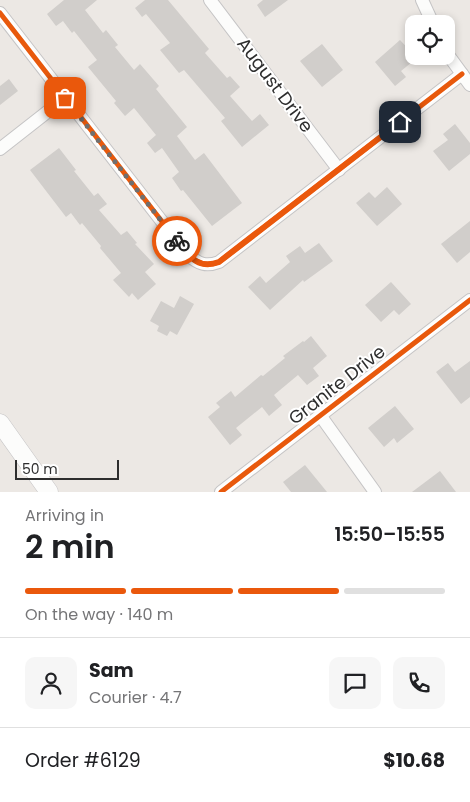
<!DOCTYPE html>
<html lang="en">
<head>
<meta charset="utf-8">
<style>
  :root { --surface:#fff; --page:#f6f6f6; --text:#202124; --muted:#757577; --line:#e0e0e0; --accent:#ea580c }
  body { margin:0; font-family:Poppins,sans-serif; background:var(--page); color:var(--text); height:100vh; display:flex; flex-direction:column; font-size:19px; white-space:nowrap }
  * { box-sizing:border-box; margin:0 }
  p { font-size:16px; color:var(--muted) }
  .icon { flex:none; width:28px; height:28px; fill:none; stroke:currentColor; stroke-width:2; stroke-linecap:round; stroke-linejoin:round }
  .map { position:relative; height:492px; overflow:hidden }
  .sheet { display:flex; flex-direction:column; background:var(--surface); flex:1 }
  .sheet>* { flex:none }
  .controls { position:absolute; left:405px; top:15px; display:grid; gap:10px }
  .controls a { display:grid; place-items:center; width:50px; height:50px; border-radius:10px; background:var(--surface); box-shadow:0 2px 8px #0003; font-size:25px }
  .scale { position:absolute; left:15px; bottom:12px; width:104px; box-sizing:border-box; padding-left:5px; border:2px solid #2e2e2e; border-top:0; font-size:14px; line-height:18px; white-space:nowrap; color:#2e2e2e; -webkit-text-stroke:4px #fff; paint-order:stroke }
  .pin { position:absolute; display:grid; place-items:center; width:42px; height:42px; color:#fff; margin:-21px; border-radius:10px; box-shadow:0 2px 8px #0006 }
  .courier { position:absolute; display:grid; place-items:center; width:50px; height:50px; margin:-25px; border:4px solid #ea580c; border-radius:50%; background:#fff; color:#222; box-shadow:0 1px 6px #0007 }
  .overview em { font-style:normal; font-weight:600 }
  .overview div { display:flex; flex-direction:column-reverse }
  .overview { display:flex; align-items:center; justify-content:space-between; height:85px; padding:0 25px }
  h1 { font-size:32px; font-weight:600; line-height:38px }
  .bar { display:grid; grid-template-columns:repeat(4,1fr); gap:8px 5px; align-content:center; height:60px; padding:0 25px }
  .bar i { height:6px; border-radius:4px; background:var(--line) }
  .bar .current { background:var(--accent) }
  .bar p { grid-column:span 4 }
  .line { display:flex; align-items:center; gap:12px; padding:0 25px; border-top:1px solid var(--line) }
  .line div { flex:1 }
  .round { display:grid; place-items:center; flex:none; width:52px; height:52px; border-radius:10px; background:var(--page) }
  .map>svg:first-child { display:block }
  .building { fill:#d1cecb }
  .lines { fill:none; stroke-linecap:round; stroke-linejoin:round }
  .street-casing { stroke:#c5c4c5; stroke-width:14 }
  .secondary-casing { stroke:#c5c4c5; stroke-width:19 }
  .street { stroke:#fcfcfb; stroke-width:12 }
  .secondary { stroke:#fcfcfb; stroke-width:18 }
  .cycleway-casing { stroke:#fff; stroke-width:8 }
  .cycleway { stroke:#e8590c; stroke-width:5 }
  .done { stroke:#706f6e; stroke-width:5; stroke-dasharray:0 9 }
  .route { stroke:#ea580c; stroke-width:6 }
  .labels { text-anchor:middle; stroke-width:4; stroke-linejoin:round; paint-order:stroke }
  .street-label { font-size:18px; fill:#2e2e2e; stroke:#fff }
</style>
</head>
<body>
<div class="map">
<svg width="470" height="492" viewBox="0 0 470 492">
  <rect width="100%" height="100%" fill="#ece8e4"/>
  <!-- building -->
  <g class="building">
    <polygon points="64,0 97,0 85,10 103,33 106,30 118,45 115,47 134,70 140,64 159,86 156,89 187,127 177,136 195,160 204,153 242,203 212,226 183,190 181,191 172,178 179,172 162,148 155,153 147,143 156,135 134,108 125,116 114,103 116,101 88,67 97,60 74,31 72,33 63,21 56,26 47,14"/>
    <polygon points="145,0 168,0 209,49 205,53 227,78 230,76 240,87 230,96 252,121 260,114 269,125 242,147 221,121 225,118 184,70 179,73 160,50 170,43 146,14 142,17 135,8"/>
    <polygon points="263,0 288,0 265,17 257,5"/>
    <polygon points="400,40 417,58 401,71 406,77 395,86 375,62"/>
    <polygon points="322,44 343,70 322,87 300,61"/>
    <polygon points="9,79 18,91 0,105 0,86"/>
    <polygon points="455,124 470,143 470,154 449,171 433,151 448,140 443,134"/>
    <polygon points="59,148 76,170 74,171 94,196 98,193 107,204 99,210 121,235 127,231 137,243 135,244 154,264 145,272 156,284 138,300 132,293 129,297 113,280 121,273 100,248 101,246 82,223 80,225 71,213 66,217 30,170"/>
    <polygon points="387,187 402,204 377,226 356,203 369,192 375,198"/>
    <polygon points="470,221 470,252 457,263 441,244"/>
    <polygon points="319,243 333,261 304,282 303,280 270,310 248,287 260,276 266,283 290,262 286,256 300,246 305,253"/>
    <polygon points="391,282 411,304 399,315 394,310 381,322 365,305"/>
    <polygon points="180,296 194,304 177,335 170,331 167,336 157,331 159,326 150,321 161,301 174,308"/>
    <polygon points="311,336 327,356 313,368 319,376 307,385 298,375 274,395 282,405 269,416 262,407 236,428 242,435 230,445 208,417 220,407 216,403 231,391 235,397 261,375 263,376 285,358 283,356 303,341 304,342"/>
    <polygon points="470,361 470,397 461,404 436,372 448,363 455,372"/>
    <polygon points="395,406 414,429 397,443 394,438 384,447 368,428"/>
    <polygon points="305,465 327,492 291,492 283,482"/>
    <polygon points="440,471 456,492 412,492"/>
  </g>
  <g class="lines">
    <!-- street casing -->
    <g class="street-casing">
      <g id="street">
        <polyline points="210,0 339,170"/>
        <polyline points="422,0 433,24"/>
        <path d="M0 13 188 255C199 264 206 267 219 262L462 74"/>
        <polyline points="446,52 470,85"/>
        <polyline points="0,149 65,98"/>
        <polyline points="320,415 375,492"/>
        <polyline points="221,492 470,300"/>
      </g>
    </g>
    <!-- secondary casing -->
    <g class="secondary-casing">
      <polyline id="secondary" points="0,423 49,492"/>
    </g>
    <!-- street -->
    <use href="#street" class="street"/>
    <!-- secondary -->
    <use href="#secondary" class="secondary"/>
    <!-- cycleway casing -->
    <g class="cycleway-casing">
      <g id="cycleway">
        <path d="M0 13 188 255C199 264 206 267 219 262L462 74"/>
        <polyline points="221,492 470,300"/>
      </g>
    </g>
    <!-- cycleway -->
    <use href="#cycleway" class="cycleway"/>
  </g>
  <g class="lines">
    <!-- done -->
    <polyline class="done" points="65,98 177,241"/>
    <!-- route -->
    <path class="route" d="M177 241C189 256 198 270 219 262L400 122"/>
  </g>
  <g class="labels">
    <!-- street labels -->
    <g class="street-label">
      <text transform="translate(275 85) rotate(53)" y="6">August Drive</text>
      <text transform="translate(337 385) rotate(-38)" y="6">Granite Drive</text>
    </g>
  </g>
</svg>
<div class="controls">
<a><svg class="icon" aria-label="locate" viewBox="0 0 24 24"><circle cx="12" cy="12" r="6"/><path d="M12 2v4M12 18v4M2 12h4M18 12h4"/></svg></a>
</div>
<div class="scale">50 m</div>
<div class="pin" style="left:65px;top:98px;background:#ea580c"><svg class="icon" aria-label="bag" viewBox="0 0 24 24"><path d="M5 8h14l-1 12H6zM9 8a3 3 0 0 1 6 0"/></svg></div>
<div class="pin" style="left:400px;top:122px;background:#1f2937"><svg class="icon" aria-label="home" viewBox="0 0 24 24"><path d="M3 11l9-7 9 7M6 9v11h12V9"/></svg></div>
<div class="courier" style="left:177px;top:241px"><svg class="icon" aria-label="bike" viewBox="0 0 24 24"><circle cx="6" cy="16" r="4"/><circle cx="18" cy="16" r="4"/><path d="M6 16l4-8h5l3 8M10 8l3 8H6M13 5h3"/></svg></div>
</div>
<section class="sheet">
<div class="overview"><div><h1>2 min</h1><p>Arriving in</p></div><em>15:50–15:55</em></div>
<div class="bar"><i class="current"></i><i class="current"></i><i class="current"></i><i></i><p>On the way · 140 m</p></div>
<div class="line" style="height:90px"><a class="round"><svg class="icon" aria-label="person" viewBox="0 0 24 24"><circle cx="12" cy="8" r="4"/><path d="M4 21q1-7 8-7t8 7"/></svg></a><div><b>Sam</b><p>Courier · 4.7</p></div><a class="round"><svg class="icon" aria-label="chat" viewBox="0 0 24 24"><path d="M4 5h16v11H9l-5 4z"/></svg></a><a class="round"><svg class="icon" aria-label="phone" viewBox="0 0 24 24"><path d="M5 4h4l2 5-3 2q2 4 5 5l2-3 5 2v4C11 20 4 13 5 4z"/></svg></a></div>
<div class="line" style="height:65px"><div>Order #6129</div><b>$10.68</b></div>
</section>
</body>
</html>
